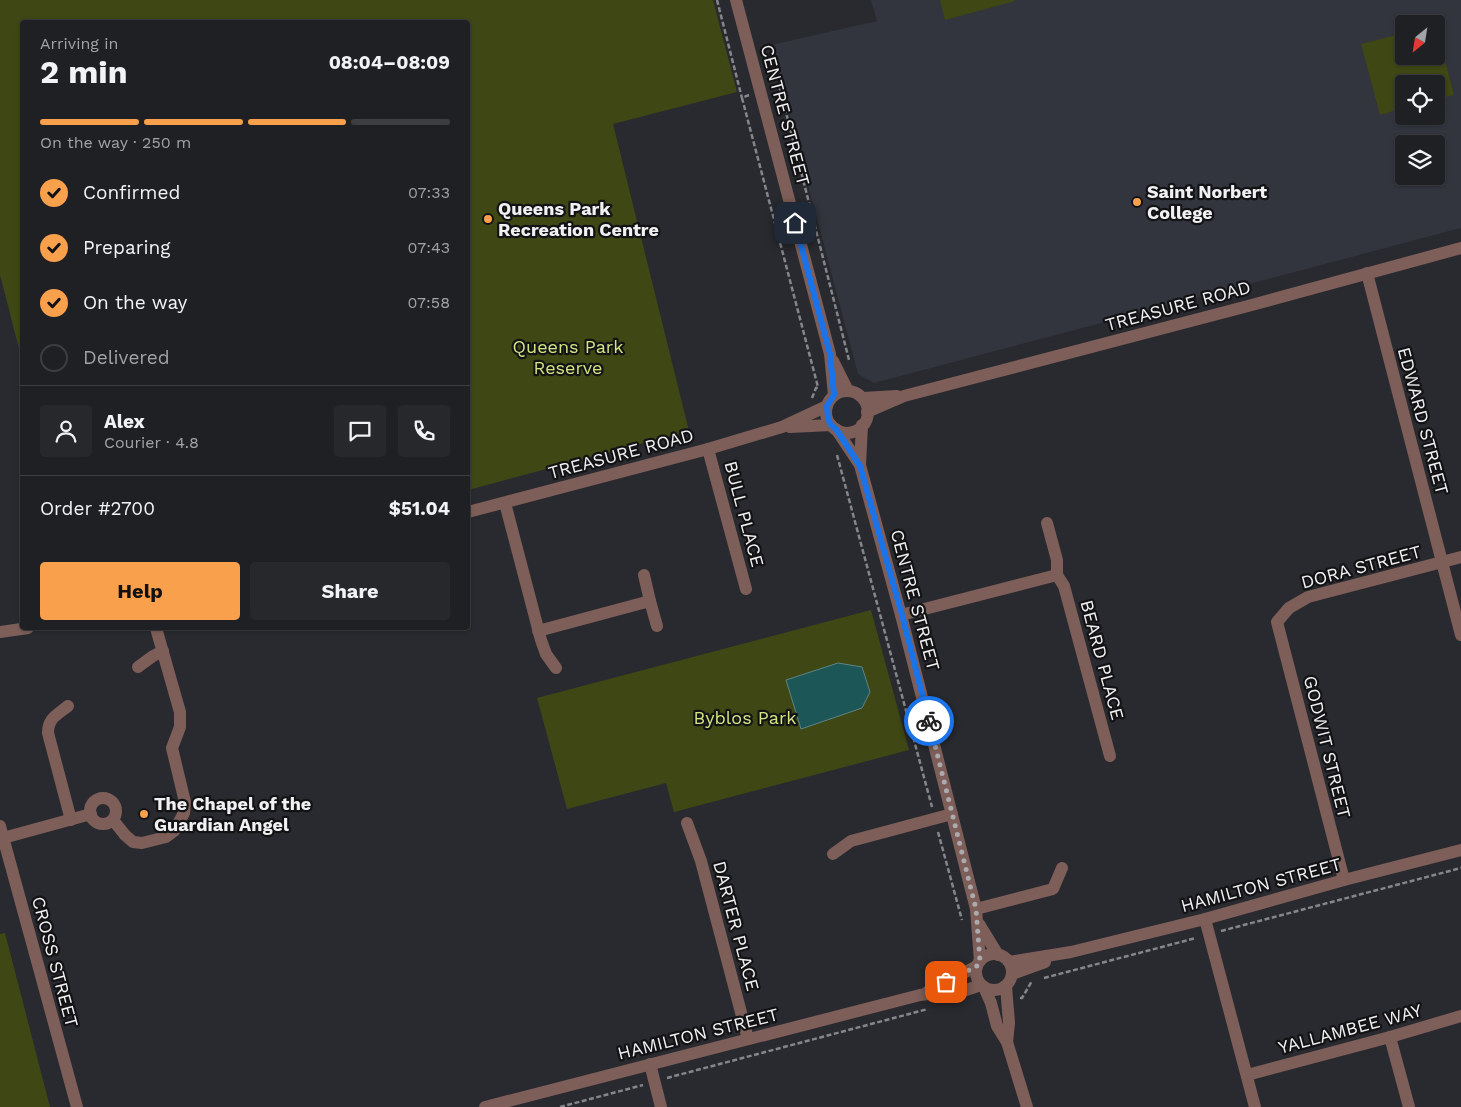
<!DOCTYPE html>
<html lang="en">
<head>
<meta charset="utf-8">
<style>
  :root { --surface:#1f2023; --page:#27282b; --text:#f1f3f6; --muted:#a1a3a6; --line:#3c3e41; --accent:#f8a04b }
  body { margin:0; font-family:"Work Sans",sans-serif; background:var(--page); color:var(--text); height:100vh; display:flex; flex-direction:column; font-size:19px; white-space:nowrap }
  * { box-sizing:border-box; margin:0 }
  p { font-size:16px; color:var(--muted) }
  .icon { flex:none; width:28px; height:28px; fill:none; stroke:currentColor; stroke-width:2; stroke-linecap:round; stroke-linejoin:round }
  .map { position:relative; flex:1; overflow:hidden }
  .side { position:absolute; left:20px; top:20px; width:450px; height:610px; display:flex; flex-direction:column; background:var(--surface); border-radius:5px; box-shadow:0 1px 4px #0004,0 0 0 1px var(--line) }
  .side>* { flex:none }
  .needle { width:32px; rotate:210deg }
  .fabs { position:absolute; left:1395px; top:15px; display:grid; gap:10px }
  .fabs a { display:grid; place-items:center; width:50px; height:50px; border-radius:5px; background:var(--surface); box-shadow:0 1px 4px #0004,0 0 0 1px var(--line); font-size:25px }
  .pin { position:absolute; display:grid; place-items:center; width:42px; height:42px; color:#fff; margin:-21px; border-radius:10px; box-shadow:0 2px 8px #0006 }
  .courier { position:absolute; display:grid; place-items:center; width:50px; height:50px; margin:-25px; border:4px solid #1a73e8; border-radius:50%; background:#fff; color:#222; box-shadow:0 1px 6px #0007 }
  .summary em { font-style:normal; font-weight:700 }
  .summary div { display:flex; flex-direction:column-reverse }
  .summary { display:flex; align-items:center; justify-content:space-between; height:85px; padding:0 20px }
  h1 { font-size:32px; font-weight:700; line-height:38px }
  .bar { display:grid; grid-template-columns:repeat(4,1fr); gap:8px 5px; align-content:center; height:60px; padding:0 20px }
  .bar i { height:6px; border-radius:4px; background:var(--line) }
  .bar .current { background:var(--accent) }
  .bar p { grid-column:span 4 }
  .line { display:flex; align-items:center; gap:12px; padding:0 20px; border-top:1px solid var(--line) }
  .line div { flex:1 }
  .round { display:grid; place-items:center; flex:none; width:52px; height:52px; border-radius:5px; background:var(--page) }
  ol { padding:0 20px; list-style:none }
  li { display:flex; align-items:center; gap:15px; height:55px }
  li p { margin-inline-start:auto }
  li .icon { padding:5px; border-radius:50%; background:var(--accent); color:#111; stroke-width:4 }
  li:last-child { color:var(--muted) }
  li i { width:28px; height:28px; border:2px solid var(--line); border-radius:50% }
  .cta { display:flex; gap:10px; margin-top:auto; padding:10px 20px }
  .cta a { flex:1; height:58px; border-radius:5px; background:var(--accent); color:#111; font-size:20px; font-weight:700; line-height:58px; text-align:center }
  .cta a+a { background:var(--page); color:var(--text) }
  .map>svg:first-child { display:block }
  .built { fill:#32343e; fill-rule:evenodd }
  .green { fill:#3f4714 }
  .water { fill:#1d5657; stroke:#5d8486 }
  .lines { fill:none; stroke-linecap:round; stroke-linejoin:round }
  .path { stroke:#85868a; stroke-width:2.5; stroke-dasharray:5 2.5; stroke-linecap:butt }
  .minor { stroke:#7e5e58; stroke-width:12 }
  .done { stroke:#ababaf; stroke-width:5; stroke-dasharray:0 9 }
  .route { stroke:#1a73e8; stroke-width:6 }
  .poi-dot { fill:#f8a04b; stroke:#131315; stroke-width:2 }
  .labels { text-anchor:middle; stroke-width:4.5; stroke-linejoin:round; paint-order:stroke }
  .street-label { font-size:18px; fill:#f1f1f4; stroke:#131315 }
  .poi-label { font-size:18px; font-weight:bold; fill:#f1f1f4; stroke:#131315; text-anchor:start }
  .park-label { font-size:18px; fill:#d1e582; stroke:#131315 }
</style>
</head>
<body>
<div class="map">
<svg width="1461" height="1107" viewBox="0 0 1461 1107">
  <rect width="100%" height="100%" fill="#292a2f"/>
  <!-- built -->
  <path class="built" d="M871 0H1461V228L874 383 858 374 771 45 877 21ZM1404 24H1436V56H1404ZM1404 84H1436V116H1404ZM1404 144H1436V176H1404Z"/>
  <!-- green -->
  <g class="green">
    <polygon points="0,0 713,0 737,92 613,124 689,431 468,490 468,22 22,22 22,360 0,275"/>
    <polygon points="940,0 1014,0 1015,1 945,20"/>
    <polygon points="1436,26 1454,95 1436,99 1436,84 1404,84 1404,108 1380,115 1361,44 1404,33 1404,56 1436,56"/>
    <polygon points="871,610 909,750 674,812 666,783 567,809 537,698"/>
    <polygon points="5,933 50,1107 0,1107 0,934"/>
  </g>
  <!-- water -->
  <polygon class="water" points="838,663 862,667 870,692 862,708 801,729 786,680"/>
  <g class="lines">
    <!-- path -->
    <g class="path">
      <polyline points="717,0 742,98"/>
      <polyline points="773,87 779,85 849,360"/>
      <polyline points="749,95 742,98 818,387"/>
      <polyline points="812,398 816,388 819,387"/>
      <polyline points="837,455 932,807"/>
      <polyline points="938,832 962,920"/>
      <polyline points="1221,931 1461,868"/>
      <polyline points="1044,978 1196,938"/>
      <polyline points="1020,998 1022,998 1032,981"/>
      <polyline points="667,1078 928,1009"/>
      <polyline points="560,1107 643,1085"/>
    </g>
    <!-- minor -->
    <g class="minor">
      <polyline points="736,0 830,354 834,395"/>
      <polyline points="1367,273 1461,635"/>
      <polyline points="833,361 848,391"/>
      <circle cx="847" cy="412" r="21"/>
      <polyline points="863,398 897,396"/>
      <polyline points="867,412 904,396 1248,306 1461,248"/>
      <polyline points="790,427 831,425"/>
      <polyline points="836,429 860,465 901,615 976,909 980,961"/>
      <polyline points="708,449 746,589"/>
      <polyline points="860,465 862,425"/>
      <polyline points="505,503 541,640 546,654 556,668"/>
      <polyline points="468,512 708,449 782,427 827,406"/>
      <polyline points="1047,523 1057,560 1057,575 1064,586 1110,756"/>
      <polyline points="650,601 657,626"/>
      <polyline points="901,615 1057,575"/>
      <polyline points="538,631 650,601 644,575"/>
      <polyline points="0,632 28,628"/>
      <polyline points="138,667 153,656 163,651"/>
      <path d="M68 706C57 715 48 718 48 733L71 820"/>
      <circle cx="103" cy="811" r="13"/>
      <polyline points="113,820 125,835 133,842 142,843 166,837 174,831 184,813 185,802 172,748 180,727 180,712 156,628"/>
      <polyline points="687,823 701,861 748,1039"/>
      <polyline points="0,826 77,1107"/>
      <polyline points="3,838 91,814"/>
      <polyline points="833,854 851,841 952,814"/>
      <polyline points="1344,880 1277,622 1289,608 1308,597 1461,557"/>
      <polyline points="976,909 1053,889 1062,868"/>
      <polyline points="1205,919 1255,1107"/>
      <polyline points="979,924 998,955"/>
      <circle cx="994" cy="972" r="18"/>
      <polyline points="1009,962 1071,952 1205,919 1344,880 1461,850"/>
      <polyline points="1012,974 1045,962"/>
      <polyline points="1006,986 1009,1023 1007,1042"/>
      <polyline points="984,987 991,1003 997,1026 1007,1042 1027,1107"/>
      <polyline points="927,992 977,966"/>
      <polyline points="1390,1037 1409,1107"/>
      <polyline points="650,1064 661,1107"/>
      <polyline points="1247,1075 1390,1037 1461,1016"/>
      <polyline points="485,1107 920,995 966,990 981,985"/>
    </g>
  </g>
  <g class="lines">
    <!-- done -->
    <polyline class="done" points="929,721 976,909 980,961 977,966 946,982"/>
    <!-- route -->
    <polyline class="route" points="795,223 830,354 834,395 827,406 828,419 831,425 836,429 860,466 902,615 929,721"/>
  </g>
  <!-- markers -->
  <g class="poi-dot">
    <circle cx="1137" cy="202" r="5"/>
    <circle cx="488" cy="219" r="5"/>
    <circle cx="144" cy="814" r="5"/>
  </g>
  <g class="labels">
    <!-- street labels -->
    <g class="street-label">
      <text transform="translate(785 115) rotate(75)" y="6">CENTRE STREET</text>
      <text transform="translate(1178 306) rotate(-15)" y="6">TREASURE ROAD</text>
      <text transform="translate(1423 421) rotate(75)" y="6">EDWARD STREET</text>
      <text transform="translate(621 454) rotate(-15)" y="6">TREASURE ROAD</text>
      <text transform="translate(744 514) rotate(75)" y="6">BULL PLACE</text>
      <text transform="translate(1361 567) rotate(-15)" y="6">DORA STREET</text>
      <text transform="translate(915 600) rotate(75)" y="6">CENTRE STREET</text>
      <text transform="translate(1102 660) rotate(75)" y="6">BEARD PLACE</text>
      <text transform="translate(1327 747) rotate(76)" y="6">GODWIT STREET</text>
      <text transform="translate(1261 885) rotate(-15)" y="6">HAMILTON STREET</text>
      <text transform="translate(736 926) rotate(75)" y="6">DARTER PLACE</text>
      <text transform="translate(55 962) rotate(75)" y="6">CROSS STREET</text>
      <text transform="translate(1350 1029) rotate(-15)" y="6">YALLAMBEE WAY</text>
      <text transform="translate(698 1034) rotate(-14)" y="6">HAMILTON STREET</text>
    </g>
    <!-- poi labels -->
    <g class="poi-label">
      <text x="1147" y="198">Saint Norbert<tspan x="1147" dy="21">College</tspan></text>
      <text x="498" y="215">Queens Park<tspan x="498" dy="21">Recreation Centre</tspan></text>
      <text x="154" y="810">The Chapel of the<tspan x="154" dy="21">Guardian Angel</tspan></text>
    </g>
    <!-- park labels -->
    <g class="park-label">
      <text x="568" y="353">Queens Park<tspan x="568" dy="21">Reserve</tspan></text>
      <text x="745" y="724">Byblos Park</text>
    </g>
  </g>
</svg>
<div class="fabs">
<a><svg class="needle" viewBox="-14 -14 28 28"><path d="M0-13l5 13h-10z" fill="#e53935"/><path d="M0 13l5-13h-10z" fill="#a1a3a6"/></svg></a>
<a><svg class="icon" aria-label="locate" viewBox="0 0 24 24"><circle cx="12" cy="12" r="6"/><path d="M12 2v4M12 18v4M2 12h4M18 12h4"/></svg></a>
<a><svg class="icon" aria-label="layers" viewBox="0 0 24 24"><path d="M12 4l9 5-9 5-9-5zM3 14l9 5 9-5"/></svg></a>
</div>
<div class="pin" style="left:946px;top:982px;background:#ea580c"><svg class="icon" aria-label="bag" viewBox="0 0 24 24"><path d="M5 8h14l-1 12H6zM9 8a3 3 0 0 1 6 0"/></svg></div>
<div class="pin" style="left:795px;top:223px;background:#1f2937"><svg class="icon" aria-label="home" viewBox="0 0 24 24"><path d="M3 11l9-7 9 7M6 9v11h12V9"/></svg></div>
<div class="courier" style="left:929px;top:721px"><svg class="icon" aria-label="bike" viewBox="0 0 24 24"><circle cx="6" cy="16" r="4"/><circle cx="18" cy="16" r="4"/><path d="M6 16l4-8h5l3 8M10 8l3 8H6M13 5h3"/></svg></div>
<section class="side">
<div class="summary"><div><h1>2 min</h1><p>Arriving in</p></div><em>08:04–08:09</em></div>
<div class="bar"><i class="current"></i><i class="current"></i><i class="current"></i><i></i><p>On the way · 250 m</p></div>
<ol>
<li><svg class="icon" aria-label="check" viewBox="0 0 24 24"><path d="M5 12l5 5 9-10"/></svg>Confirmed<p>07:33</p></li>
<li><svg class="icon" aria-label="check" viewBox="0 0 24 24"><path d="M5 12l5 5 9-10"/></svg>Preparing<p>07:43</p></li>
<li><svg class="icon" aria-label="check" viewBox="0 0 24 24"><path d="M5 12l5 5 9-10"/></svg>On the way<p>07:58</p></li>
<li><i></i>Delivered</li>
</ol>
<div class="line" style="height:90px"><a class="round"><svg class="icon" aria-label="person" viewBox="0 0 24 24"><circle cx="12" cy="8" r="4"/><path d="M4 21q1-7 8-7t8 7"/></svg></a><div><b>Alex</b><p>Courier · 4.8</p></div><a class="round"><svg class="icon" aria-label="chat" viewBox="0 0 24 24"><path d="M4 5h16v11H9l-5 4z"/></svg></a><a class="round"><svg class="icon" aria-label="phone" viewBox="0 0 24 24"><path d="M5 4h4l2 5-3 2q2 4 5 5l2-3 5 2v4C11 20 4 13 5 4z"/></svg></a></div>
<div class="line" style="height:65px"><div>Order #2700</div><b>$51.04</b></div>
<div class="cta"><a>Help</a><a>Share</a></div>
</section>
</div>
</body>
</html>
